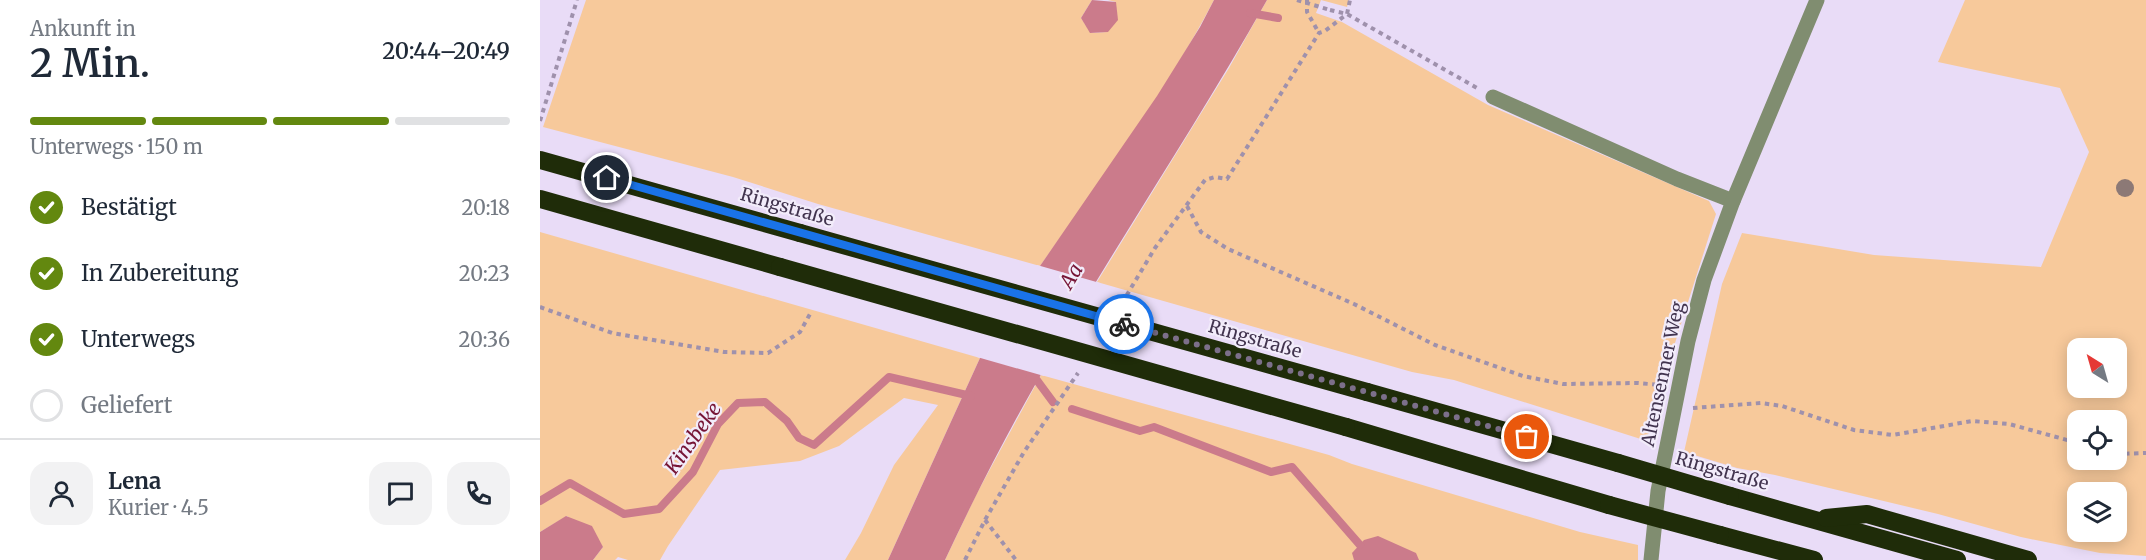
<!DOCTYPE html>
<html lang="de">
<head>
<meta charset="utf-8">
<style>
  :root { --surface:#fff; --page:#f2f2f3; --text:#1f2937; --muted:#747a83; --line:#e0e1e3; --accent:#63880f }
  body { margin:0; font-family:Merriweather,serif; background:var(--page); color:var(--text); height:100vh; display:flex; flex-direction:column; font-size:22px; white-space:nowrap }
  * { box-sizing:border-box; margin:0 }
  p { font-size:20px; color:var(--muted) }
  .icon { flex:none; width:33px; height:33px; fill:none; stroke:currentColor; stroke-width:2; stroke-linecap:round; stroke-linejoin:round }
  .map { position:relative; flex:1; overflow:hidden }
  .drawer { display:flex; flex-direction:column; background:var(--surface); width:540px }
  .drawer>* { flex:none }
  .needle { width:39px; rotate:323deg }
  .buttons { position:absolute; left:1527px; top:338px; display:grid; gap:12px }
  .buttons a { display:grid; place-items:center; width:60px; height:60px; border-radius:12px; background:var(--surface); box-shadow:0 3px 15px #0003; font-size:30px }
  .pin { position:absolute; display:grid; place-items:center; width:51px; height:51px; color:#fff; margin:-26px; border:3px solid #fff; border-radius:50%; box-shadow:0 2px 6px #0007 }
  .courier { position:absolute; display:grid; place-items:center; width:60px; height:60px; margin:-30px; border:4px solid #1a73e8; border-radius:50%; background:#fff; color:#222; box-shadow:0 2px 8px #0007 }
  .head em { font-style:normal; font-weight:600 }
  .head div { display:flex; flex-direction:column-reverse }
  .head { display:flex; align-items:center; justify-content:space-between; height:102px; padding:0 30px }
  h1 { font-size:39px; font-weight:600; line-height:45px }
  .bar { display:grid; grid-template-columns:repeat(4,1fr); gap:9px 6px; align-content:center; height:72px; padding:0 30px }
  .bar i { height:8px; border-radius:4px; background:var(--line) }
  .bar .current { background:var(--accent) }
  .bar p { grid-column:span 4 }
  .line { display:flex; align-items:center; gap:15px; padding:0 30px; border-top:2px solid var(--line) }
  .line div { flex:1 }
  .round { display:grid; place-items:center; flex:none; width:63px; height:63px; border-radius:18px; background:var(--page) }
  ol { padding:0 30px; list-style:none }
  li { display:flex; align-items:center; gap:18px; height:66px }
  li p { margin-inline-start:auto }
  li .icon { padding:6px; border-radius:50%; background:var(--accent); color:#fff; stroke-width:4 }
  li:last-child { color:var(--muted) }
  li i { width:33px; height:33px; border:3px solid var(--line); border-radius:50% }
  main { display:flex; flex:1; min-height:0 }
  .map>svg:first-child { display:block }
  .green { fill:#f7c99b; fill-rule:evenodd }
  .water { fill:#cb7b8b }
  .pier { fill:#e9dcf7 }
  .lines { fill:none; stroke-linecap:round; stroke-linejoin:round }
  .stream { stroke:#cb7b8b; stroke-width:8 }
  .path { stroke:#9f91ac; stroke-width:4; stroke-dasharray:4.5 4.5; stroke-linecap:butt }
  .minor { stroke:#808d70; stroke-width:15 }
  .highway { stroke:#1f2c09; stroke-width:18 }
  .path-bridge { stroke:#9f91ac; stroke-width:4; stroke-dasharray:4.5 4.5; stroke-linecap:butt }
  .highway-bridge { stroke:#1f2c09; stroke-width:18 }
  .tree { fill:#8c7976 }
  .done { stroke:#7c6f8a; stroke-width:6; stroke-dasharray:0 10.8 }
  .route { stroke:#1a73e8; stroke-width:8 }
  .labels { text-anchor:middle; stroke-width:4.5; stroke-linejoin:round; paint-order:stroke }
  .street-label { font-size:18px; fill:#42344f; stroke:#f2ecfa }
  .water-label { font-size:20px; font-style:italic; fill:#761536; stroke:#f2ecfa }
</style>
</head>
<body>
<main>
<section class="drawer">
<div class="head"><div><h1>2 Min.</h1><p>Ankunft in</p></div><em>20:44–20:49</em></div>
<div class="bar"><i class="current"></i><i class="current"></i><i class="current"></i><i></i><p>Unterwegs · 150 m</p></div>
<ol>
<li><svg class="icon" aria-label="check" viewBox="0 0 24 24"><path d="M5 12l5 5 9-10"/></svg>Bestätigt<p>20:18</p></li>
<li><svg class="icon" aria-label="check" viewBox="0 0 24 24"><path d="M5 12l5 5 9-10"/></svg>In Zubereitung<p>20:23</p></li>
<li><svg class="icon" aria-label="check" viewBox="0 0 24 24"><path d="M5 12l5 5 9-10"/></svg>Unterwegs<p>20:36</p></li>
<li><i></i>Geliefert</li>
</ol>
<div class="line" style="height:108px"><a class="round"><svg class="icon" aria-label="person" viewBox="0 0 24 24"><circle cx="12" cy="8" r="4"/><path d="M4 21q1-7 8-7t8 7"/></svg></a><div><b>Lena</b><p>Kurier · 4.5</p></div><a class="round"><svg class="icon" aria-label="chat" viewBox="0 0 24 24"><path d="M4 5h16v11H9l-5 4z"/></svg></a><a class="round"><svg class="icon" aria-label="phone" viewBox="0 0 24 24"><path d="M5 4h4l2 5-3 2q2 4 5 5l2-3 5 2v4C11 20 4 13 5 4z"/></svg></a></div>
</section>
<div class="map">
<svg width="1606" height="560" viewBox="0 0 1606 560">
  <rect width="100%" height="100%" fill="#e9dcf7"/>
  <!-- green -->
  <g class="green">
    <path d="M46 0H552L541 18 551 33 567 32 576 2 568 0H674C625 94 561 180 500 266L278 204 193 177 3 127Z"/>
    <polygon points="727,0 809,0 807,7 781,0 776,13 802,22 948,105 1169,201 1176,214 1114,409 1107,441 914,380 872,372 557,282 689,68"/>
    <path d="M1425 0H1606V556L1560 553 1481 537 1398 514 1235 475 1197 468 1144 452 1182 284 1202 233 1334 255 1501 267 1549 152 1520 88 1398 62ZM1538 348H1576V387H1538ZM1538 420H1576V459H1538ZM1538 492H1576V531H1538Z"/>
    <polygon points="0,232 440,358 348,560 305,560 321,533 354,465 398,405 364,398 299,446 260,461 180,470 128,546 120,560 88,560 78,557 75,560 53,560 63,547 27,516 0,532"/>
    <polygon points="501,375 789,455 812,464 1040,532 1098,545 1098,560 405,560 436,495"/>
  </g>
  <!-- water -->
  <g class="water">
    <polygon points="552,0 576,2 578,20 568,32 550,33 541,18"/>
    <path d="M674 0H727C655 128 572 250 499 378 465 437 434 498 405 560H348L440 358 500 266 617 96 660 27Z"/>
    <polygon points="26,516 52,526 63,547 53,560 0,560 0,532"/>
    <polygon points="838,536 876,553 879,560 814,560 812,553 824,540"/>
  </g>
  <!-- pier -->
  <polygon class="pier" points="497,265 560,283 504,376 437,357"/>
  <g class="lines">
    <!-- stream -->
    <g class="stream">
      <polyline points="710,13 738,18"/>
      <polyline points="490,377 496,379 513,402"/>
      <polyline points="532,409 600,431 614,427 731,472 752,467 820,545"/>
      <polyline points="0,501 30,483 84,514 119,509 153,472 178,424 198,403 225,402 247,421 259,438 274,445 349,377 431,396"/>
    </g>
    <!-- path -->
    <g class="path">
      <polyline points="767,0 767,12 779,33"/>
      <polyline points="790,10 807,14 937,88"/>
      <polyline points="0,121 37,0"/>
      <polyline points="647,206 661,232 688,249 814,304 895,345 983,376 1023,384 1098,383 1120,385"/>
      <polyline points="582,303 615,248 665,180 675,177 687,179 779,33 785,31 807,14 810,0"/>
      <polyline points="0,307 72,333 184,352 228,353 260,332 270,314"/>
      <polyline points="1153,408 1221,403 1242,406 1314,430 1353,435 1432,421 1469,424 1538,443"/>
      <polyline points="1576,454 1606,453"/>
      <polyline points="445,520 476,560"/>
      <polyline points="425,560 445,520 484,452 538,373"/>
    </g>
    <!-- minor -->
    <g class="minor">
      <polyline points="953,97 1137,179 1193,201"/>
      <polyline points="1111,560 1118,491 1148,341 1164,280 1193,201 1277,0"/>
    </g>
    <!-- highway -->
    <g class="highway">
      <polyline points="0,160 260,233"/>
      <polyline points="0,199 240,267"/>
      <polyline points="827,392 1078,463"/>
      <polyline points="806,427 1069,505"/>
      <polyline points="1190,496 1417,560"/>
      <polyline points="1286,518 1327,514 1488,560"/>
      <polyline points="1180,535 1274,560"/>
    </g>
    <!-- path-bridge -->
    <polyline class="path-bridge" points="757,0 790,10"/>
    <!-- highway-bridge -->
    <g class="highway-bridge">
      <polyline points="260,233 827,392"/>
      <polyline points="240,267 806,427"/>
      <polyline points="1078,463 1190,496"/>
      <polyline points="1069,505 1180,535"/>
    </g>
  </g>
  <!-- trees -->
  <circle class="tree" cx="1585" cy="188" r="9"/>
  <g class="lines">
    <!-- done -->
    <polyline class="done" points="584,324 987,437"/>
    <!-- route -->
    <polyline class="route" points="67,178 584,324"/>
  </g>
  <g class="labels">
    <!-- street labels -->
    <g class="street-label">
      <text transform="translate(247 207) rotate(16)" y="6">Ringstraße</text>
      <text transform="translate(715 339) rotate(16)" y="6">Ringstraße</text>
      <text transform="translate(1123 374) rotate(-78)" y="6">Altensenner Weg</text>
      <text transform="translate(1182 471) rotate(16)" y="6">Ringstraße</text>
    </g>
    <!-- water labels -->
    <g class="water-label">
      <text transform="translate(531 276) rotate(-59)" y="7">Aa</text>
      <text transform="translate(153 438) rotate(-55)" y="7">Kinsbeke</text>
    </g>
  </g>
</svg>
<div class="buttons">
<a><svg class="needle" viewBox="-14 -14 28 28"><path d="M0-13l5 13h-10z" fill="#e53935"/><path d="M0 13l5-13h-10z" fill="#747a83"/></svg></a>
<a><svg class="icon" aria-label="locate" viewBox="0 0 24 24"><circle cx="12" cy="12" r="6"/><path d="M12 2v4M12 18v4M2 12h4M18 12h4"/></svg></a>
<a><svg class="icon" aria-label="layers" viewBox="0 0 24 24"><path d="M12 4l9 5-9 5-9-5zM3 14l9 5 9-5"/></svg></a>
</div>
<div class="pin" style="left:987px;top:437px;background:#ea580c"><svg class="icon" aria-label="bag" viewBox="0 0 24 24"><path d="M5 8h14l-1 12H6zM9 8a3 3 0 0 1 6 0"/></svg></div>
<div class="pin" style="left:67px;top:178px;background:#1f2937"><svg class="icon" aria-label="home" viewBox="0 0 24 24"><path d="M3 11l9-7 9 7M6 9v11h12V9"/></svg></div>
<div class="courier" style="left:584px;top:324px"><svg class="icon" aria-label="bike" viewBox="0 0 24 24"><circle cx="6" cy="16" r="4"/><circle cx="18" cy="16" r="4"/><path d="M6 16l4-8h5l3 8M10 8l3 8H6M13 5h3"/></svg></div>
</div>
</main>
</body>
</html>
